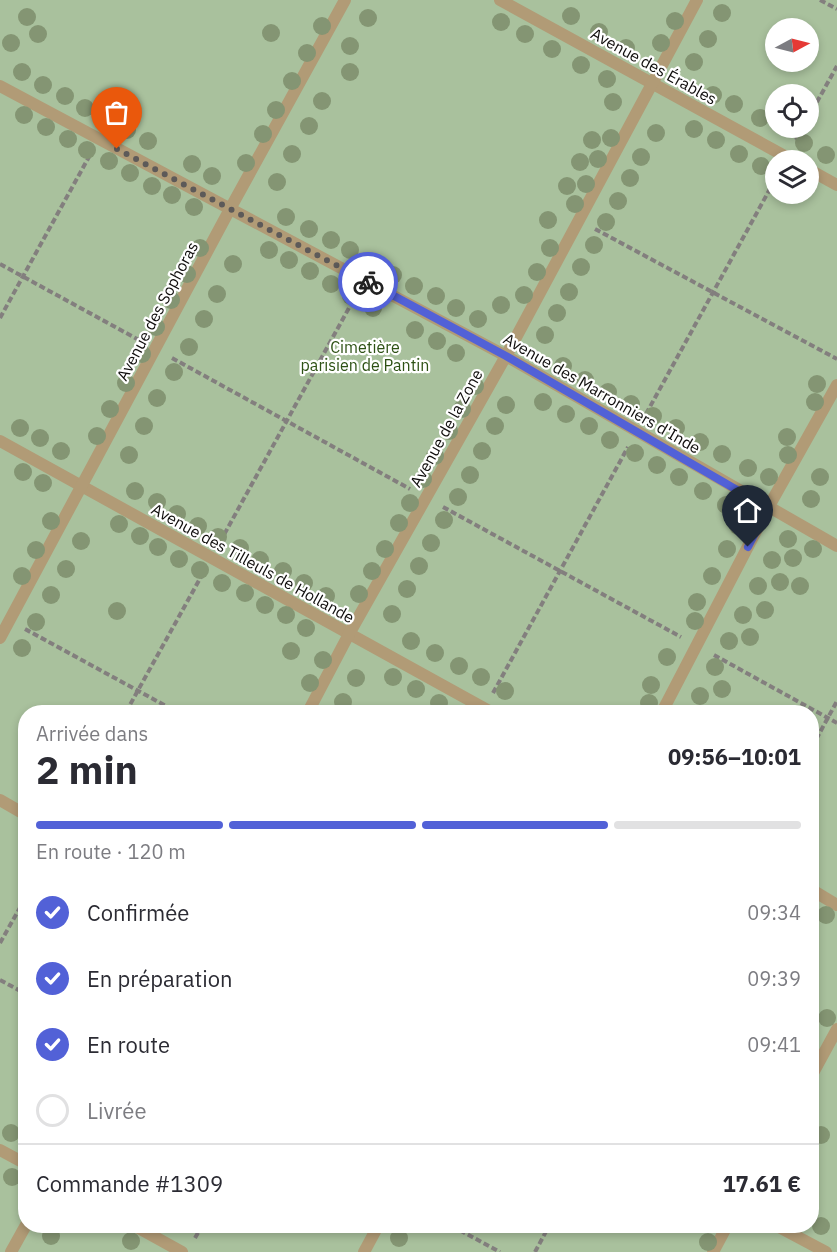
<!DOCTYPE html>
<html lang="fr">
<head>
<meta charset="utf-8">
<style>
  :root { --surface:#fff; --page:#f2f2f3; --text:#2b2b33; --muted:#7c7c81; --line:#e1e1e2; --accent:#5261d7 }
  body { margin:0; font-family:"IBM Plex Sans",sans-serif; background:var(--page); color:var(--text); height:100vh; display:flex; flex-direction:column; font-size:22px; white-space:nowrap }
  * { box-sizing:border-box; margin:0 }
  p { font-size:20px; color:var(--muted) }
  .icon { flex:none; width:33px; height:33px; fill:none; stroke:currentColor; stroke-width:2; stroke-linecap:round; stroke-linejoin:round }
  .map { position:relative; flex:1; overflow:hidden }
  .panel { position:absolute; left:18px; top:705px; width:801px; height:528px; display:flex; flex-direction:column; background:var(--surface); border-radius:24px; box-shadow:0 3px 9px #0003 }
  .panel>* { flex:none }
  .needle { width:39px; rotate:83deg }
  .controls { position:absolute; left:765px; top:18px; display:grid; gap:12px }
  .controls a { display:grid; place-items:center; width:54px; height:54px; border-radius:50%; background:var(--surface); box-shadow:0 3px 9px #0003; font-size:30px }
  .pin { position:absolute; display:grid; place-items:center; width:51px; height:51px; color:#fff; margin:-62px -26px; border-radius:50% 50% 50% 0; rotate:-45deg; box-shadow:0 0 6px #0007 }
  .pin .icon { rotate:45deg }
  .courier { position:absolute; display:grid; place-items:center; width:60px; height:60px; margin:-30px; border:4px solid #5261d7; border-radius:50%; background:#fff; color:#222; box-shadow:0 2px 8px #0007 }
  .headline em { font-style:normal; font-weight:700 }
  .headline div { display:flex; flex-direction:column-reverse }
  .headline { display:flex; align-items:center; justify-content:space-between; height:102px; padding:0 18px }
  h1 { font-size:39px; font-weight:700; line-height:45px }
  .bar { display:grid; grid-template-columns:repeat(4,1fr); gap:9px 6px; align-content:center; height:72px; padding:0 18px }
  .bar i { height:8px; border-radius:4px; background:var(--line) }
  .bar .current { background:var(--accent) }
  .bar p { grid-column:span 4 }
  .line { display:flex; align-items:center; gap:15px; padding:0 18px; border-top:2px solid var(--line) }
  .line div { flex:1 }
  ol { padding:0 18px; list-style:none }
  li { display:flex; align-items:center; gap:18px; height:66px }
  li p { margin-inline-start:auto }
  li .icon { padding:6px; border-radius:50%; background:var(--accent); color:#fff; stroke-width:4 }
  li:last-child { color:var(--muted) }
  li i { width:33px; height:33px; border:3px solid var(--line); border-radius:50% }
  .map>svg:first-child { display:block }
  .green { fill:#a9c19d; fill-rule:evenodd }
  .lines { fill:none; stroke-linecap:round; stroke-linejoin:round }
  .path { stroke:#837f7e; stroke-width:4; stroke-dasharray:6 3; stroke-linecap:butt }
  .lane { stroke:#b19b76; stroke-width:12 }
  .tree { fill:#849573 }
  .done { stroke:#5d5a59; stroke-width:6; stroke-dasharray:0 10.8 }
  .route { stroke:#5261d7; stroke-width:8 }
  .labels { text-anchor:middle; stroke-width:4.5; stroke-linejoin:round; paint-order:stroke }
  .street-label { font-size:16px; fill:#0f0d0c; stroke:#fff }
  .park-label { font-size:16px; fill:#2d5114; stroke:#fff }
</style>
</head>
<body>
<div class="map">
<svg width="837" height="1252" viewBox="0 0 837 1252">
  <rect width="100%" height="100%" fill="#efe9e7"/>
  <!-- green -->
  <path class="green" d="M0 0H837V1252H0ZM776 28H808V62H776ZM776 94H808V128H776ZM776 160H808V194H776ZM26 712H812V1226H26Z"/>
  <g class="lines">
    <!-- path -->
    <g class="path">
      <polyline points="820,0 837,9"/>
      <polyline points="808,118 837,66"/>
      <polyline points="796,140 803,128"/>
      <polyline points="595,229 837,359"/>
      <polyline points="0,264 139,340"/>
      <polyline points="0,318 90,155"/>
      <polyline points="172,358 410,489"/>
      <polyline points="646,414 776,178"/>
      <polyline points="443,507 681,637"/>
      <polyline points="220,542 355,297"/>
      <polyline points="25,629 177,712"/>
      <polyline points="714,655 837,723"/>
      <polyline points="493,693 628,447"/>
      <polyline points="126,712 202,575"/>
      <polyline points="812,747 837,701"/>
      <polyline points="0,943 26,897"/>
      <polyline points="0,980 26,994"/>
      <polyline points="452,1226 500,1252"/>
      <polyline points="195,1238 202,1226"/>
      <polyline points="535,1252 549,1226"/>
    </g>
    <!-- lane -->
    <g class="lane">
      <polyline points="500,0 792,160"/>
      <polyline points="0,86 506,356 837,546"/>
      <polyline points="808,169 837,185"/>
      <polyline points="0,441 491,712"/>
      <polyline points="0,638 230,209 345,0"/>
      <polyline points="308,712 349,634 506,356 697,0"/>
      <polyline points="662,712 768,508 837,385"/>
      <polyline points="0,800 26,815"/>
      <polyline points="812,890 837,905"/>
      <polyline points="812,1075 837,1029"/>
      <polyline points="0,1150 26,1164"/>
      <polyline points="135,1226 182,1252"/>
      <polyline points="777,1226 826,1252"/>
      <polyline points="11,1252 26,1225"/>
      <polyline points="364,1252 378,1226"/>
      <polyline points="713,1252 727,1226"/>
    </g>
  </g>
  <!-- trees -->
  <g class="tree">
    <circle cx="722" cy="13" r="9"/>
    <circle cx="571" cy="16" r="9"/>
    <circle cx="27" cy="17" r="9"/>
    <circle cx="368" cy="18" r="9"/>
    <circle cx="675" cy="21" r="9"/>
    <circle cx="501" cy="22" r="9"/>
    <circle cx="322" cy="26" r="9"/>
    <circle cx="599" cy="32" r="9"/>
    <circle cx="271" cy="33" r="9"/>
    <circle cx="38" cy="34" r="9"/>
    <circle cx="525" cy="34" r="9"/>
    <circle cx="708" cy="39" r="9"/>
    <circle cx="11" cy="43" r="9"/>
    <circle cx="661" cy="43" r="9"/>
    <circle cx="350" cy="46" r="9"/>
    <circle cx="626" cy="48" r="9"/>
    <circle cx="552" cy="49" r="9"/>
    <circle cx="307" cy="53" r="9"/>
    <circle cx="694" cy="62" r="9"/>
    <circle cx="581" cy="65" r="9"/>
    <circle cx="22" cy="72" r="9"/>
    <circle cx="350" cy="72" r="9"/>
    <circle cx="607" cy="79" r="9"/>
    <circle cx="292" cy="81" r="9"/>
    <circle cx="43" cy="85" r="9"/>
    <circle cx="713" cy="95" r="9"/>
    <circle cx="65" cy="96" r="9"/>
    <circle cx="322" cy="101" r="9"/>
    <circle cx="613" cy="102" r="9"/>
    <circle cx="734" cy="104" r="9"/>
    <circle cx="85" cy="108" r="9"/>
    <circle cx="276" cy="110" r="9"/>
    <circle cx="24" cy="115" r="9"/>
    <circle cx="760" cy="118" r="9"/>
    <circle cx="105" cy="119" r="9"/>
    <circle cx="309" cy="126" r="9"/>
    <circle cx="46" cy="127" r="9"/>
    <circle cx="694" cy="129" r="9"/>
    <circle cx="127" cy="130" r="9"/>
    <circle cx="656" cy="133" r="9"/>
    <circle cx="263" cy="134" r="9"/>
    <circle cx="611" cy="138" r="9"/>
    <circle cx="68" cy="139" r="9"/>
    <circle cx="592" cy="140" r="9"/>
    <circle cx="716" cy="140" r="9"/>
    <circle cx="148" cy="141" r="9"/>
    <circle cx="804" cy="143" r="9"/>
    <circle cx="87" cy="150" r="9"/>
    <circle cx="292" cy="154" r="9"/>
    <circle cx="739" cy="154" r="9"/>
    <circle cx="826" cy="155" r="9"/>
    <circle cx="641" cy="157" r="9"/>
    <circle cx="598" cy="159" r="9"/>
    <circle cx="109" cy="161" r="9"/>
    <circle cx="580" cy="162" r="9"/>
    <circle cx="246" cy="163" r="9"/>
    <circle cx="192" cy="164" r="9"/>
    <circle cx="761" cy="166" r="9"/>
    <circle cx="130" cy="173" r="9"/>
    <circle cx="212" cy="176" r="9"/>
    <circle cx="630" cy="178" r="9"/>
    <circle cx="277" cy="182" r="9"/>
    <circle cx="586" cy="184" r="9"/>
    <circle cx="152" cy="186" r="9"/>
    <circle cx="567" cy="186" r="9"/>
    <circle cx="172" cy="195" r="9"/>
    <circle cx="618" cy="201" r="9"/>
    <circle cx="575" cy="204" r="9"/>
    <circle cx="194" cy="207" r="9"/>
    <circle cx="286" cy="217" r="9"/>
    <circle cx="548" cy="220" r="9"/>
    <circle cx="606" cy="222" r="9"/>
    <circle cx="309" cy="229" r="9"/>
    <circle cx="331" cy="240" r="9"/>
    <circle cx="594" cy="245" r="9"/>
    <circle cx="200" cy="248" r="9"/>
    <circle cx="550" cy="248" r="9"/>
    <circle cx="269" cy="250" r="9"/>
    <circle cx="350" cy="250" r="9"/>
    <circle cx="289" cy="260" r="9"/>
    <circle cx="371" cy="263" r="9"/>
    <circle cx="233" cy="264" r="9"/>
    <circle cx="581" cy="267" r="9"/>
    <circle cx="310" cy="271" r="9"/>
    <circle cx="537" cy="272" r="9"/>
    <circle cx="187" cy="274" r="9"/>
    <circle cx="393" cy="275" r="9"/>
    <circle cx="331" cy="284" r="9"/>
    <circle cx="414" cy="286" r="9"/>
    <circle cx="569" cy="292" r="9"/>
    <circle cx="217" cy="294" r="9"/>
    <circle cx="524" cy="295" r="9"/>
    <circle cx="351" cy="296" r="9"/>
    <circle cx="436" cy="296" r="9"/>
    <circle cx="171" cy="300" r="9"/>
    <circle cx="501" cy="305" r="9"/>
    <circle cx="373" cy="308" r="9"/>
    <circle cx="456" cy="308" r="9"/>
    <circle cx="557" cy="313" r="9"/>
    <circle cx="204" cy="319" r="9"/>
    <circle cx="478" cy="319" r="9"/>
    <circle cx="156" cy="327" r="9"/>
    <circle cx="415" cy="330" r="9"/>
    <circle cx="545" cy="335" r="9"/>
    <circle cx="437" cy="341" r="9"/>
    <circle cx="189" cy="347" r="9"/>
    <circle cx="456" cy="353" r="9"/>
    <circle cx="142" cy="354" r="9"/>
    <circle cx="563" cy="366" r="9"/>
    <circle cx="174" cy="372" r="9"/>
    <circle cx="585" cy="380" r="9"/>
    <circle cx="126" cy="383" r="9"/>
    <circle cx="817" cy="384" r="9"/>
    <circle cx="475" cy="386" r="9"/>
    <circle cx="608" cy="392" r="9"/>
    <circle cx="157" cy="398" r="9"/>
    <circle cx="543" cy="402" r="9"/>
    <circle cx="815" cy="402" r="9"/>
    <circle cx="631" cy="404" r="9"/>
    <circle cx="506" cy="405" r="9"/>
    <circle cx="110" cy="409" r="9"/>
    <circle cx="462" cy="409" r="9"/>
    <circle cx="566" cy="414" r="9"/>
    <circle cx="653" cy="416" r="9"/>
    <circle cx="144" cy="426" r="9"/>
    <circle cx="495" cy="426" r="9"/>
    <circle cx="589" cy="426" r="9"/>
    <circle cx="20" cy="428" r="9"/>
    <circle cx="676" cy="428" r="9"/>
    <circle cx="449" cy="431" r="9"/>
    <circle cx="97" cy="436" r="9"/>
    <circle cx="787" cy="437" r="9"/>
    <circle cx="40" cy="438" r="9"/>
    <circle cx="610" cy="440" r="9"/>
    <circle cx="700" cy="442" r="9"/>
    <circle cx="61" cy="451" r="9"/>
    <circle cx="482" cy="451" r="9"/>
    <circle cx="635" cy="453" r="9"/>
    <circle cx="722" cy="454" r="9"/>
    <circle cx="129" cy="455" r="9"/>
    <circle cx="788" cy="455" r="9"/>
    <circle cx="435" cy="456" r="9"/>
    <circle cx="657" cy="465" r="9"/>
    <circle cx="748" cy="468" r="9"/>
    <circle cx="23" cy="472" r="9"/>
    <circle cx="470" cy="475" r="9"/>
    <circle cx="679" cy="477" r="9"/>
    <circle cx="769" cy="477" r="9"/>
    <circle cx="820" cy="477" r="9"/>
    <circle cx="423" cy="479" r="9"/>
    <circle cx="43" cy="483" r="9"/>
    <circle cx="135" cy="491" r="9"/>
    <circle cx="703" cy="491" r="9"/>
    <circle cx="458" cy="497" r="9"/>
    <circle cx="811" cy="499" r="9"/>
    <circle cx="157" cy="502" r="9"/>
    <circle cx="410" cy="503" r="9"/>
    <circle cx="726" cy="505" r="9"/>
    <circle cx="177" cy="514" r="9"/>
    <circle cx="444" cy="520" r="9"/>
    <circle cx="51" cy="521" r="9"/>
    <circle cx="399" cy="523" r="9"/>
    <circle cx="119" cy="524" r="9"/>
    <circle cx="198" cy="526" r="9"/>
    <circle cx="738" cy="526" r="9"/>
    <circle cx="140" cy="536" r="9"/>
    <circle cx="218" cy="537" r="9"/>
    <circle cx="788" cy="539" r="9"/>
    <circle cx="81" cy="541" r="9"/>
    <circle cx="431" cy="543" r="9"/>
    <circle cx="158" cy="547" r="9"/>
    <circle cx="240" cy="548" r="9"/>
    <circle cx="385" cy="549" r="9"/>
    <circle cx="727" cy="549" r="9"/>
    <circle cx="813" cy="549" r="9"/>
    <circle cx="36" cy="550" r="9"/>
    <circle cx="793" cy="558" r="9"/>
    <circle cx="179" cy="559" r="9"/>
    <circle cx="260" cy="560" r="9"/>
    <circle cx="772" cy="560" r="9"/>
    <circle cx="419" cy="566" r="9"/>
    <circle cx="66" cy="569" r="9"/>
    <circle cx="200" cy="570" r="9"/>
    <circle cx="283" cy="571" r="9"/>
    <circle cx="372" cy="571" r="9"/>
    <circle cx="22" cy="576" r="9"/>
    <circle cx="712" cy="576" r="9"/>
    <circle cx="780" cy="582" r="9"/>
    <circle cx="222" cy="583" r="9"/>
    <circle cx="304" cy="583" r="9"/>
    <circle cx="758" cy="586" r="9"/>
    <circle cx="800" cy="586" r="9"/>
    <circle cx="407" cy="589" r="9"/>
    <circle cx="245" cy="593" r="9"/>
    <circle cx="359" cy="594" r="9"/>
    <circle cx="51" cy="595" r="9"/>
    <circle cx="326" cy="596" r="9"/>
    <circle cx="697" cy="602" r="9"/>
    <circle cx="265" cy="605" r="9"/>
    <circle cx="765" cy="610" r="9"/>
    <circle cx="117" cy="611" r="9"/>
    <circle cx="392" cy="614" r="9"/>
    <circle cx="286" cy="615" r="9"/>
    <circle cx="743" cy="615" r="9"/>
    <circle cx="695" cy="621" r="9"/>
    <circle cx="36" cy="622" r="9"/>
    <circle cx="306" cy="628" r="9"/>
    <circle cx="750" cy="637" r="9"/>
    <circle cx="411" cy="641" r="9"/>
    <circle cx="729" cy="641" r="9"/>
    <circle cx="22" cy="648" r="9"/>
    <circle cx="291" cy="651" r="9"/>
    <circle cx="435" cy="653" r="9"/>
    <circle cx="667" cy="657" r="9"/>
    <circle cx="323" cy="660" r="9"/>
    <circle cx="459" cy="666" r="9"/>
    <circle cx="715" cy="667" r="9"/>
    <circle cx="393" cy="677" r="9"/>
    <circle cx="481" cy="677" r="9"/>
    <circle cx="356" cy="678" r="9"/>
    <circle cx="310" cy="683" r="9"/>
    <circle cx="651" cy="685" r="9"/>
    <circle cx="416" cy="689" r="9"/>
    <circle cx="722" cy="689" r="9"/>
    <circle cx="505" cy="691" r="9"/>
    <circle cx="700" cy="696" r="9"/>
    <circle cx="343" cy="702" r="9"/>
    <circle cx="439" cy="703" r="9"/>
    <circle cx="649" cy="703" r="9"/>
    <circle cx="826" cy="915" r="9"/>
    <circle cx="827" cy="1018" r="9"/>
    <circle cx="11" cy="1133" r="9"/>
    <circle cx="821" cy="1135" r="9"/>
    <circle cx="12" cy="1177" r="9"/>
    <circle cx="821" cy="1226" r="9"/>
    <circle cx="51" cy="1236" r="9"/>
    <circle cx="399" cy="1238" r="9"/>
    <circle cx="131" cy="1241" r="9"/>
    <circle cx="708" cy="1242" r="9"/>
  </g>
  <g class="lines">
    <!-- done -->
    <polyline class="done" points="117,149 368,282"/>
    <!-- route -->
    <polyline class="route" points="368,282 506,356 768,508 748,547"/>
  </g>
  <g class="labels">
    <!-- street labels -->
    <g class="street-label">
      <text transform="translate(654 66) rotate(29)" y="6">Avenue des Érables</text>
      <text transform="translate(157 311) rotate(-62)" y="6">Avenue des Sophoras</text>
      <text transform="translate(602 393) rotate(30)" y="6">Avenue des Marronniers d'Inde</text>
      <text transform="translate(446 428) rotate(-61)" y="6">Avenue de la Zone</text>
      <text transform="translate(253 563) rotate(29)" y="6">Avenue des Tilleuls de Hollande</text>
    </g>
    <!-- park labels -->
    <g class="park-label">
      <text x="365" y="353">Cimetière<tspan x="365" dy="18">parisien de Pantin</tspan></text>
    </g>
  </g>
</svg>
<div class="controls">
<a><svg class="needle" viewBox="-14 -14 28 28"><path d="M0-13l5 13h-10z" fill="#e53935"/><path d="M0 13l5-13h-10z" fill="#7c7c81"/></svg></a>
<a><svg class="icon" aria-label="locate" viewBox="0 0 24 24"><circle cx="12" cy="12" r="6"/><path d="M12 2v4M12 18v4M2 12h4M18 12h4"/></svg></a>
<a><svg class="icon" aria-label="layers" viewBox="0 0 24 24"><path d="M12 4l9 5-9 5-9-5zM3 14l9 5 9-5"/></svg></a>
</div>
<div class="pin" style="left:117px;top:149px;background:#ea580c"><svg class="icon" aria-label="bag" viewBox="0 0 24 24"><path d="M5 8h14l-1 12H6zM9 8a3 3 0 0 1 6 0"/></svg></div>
<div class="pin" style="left:748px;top:547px;background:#1f2937"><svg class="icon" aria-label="home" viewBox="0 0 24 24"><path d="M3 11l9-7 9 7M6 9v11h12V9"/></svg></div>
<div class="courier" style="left:368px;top:282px"><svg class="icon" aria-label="bike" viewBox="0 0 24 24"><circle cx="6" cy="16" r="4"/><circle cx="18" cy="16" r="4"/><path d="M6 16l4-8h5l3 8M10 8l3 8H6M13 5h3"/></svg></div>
<section class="panel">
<div class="headline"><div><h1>2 min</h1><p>Arrivée dans</p></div><em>09:56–10:01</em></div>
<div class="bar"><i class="current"></i><i class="current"></i><i class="current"></i><i></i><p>En route · 120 m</p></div>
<ol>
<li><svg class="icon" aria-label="check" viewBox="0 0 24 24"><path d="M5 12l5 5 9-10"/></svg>Confirmée<p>09:34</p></li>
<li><svg class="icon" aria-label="check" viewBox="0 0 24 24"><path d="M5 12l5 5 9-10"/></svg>En préparation<p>09:39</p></li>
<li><svg class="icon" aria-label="check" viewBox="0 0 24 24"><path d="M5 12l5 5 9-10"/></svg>En route<p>09:41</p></li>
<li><i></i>Livrée</li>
</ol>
<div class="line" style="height:78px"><div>Commande #1309</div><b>17.61 €</b></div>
</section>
</div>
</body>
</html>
